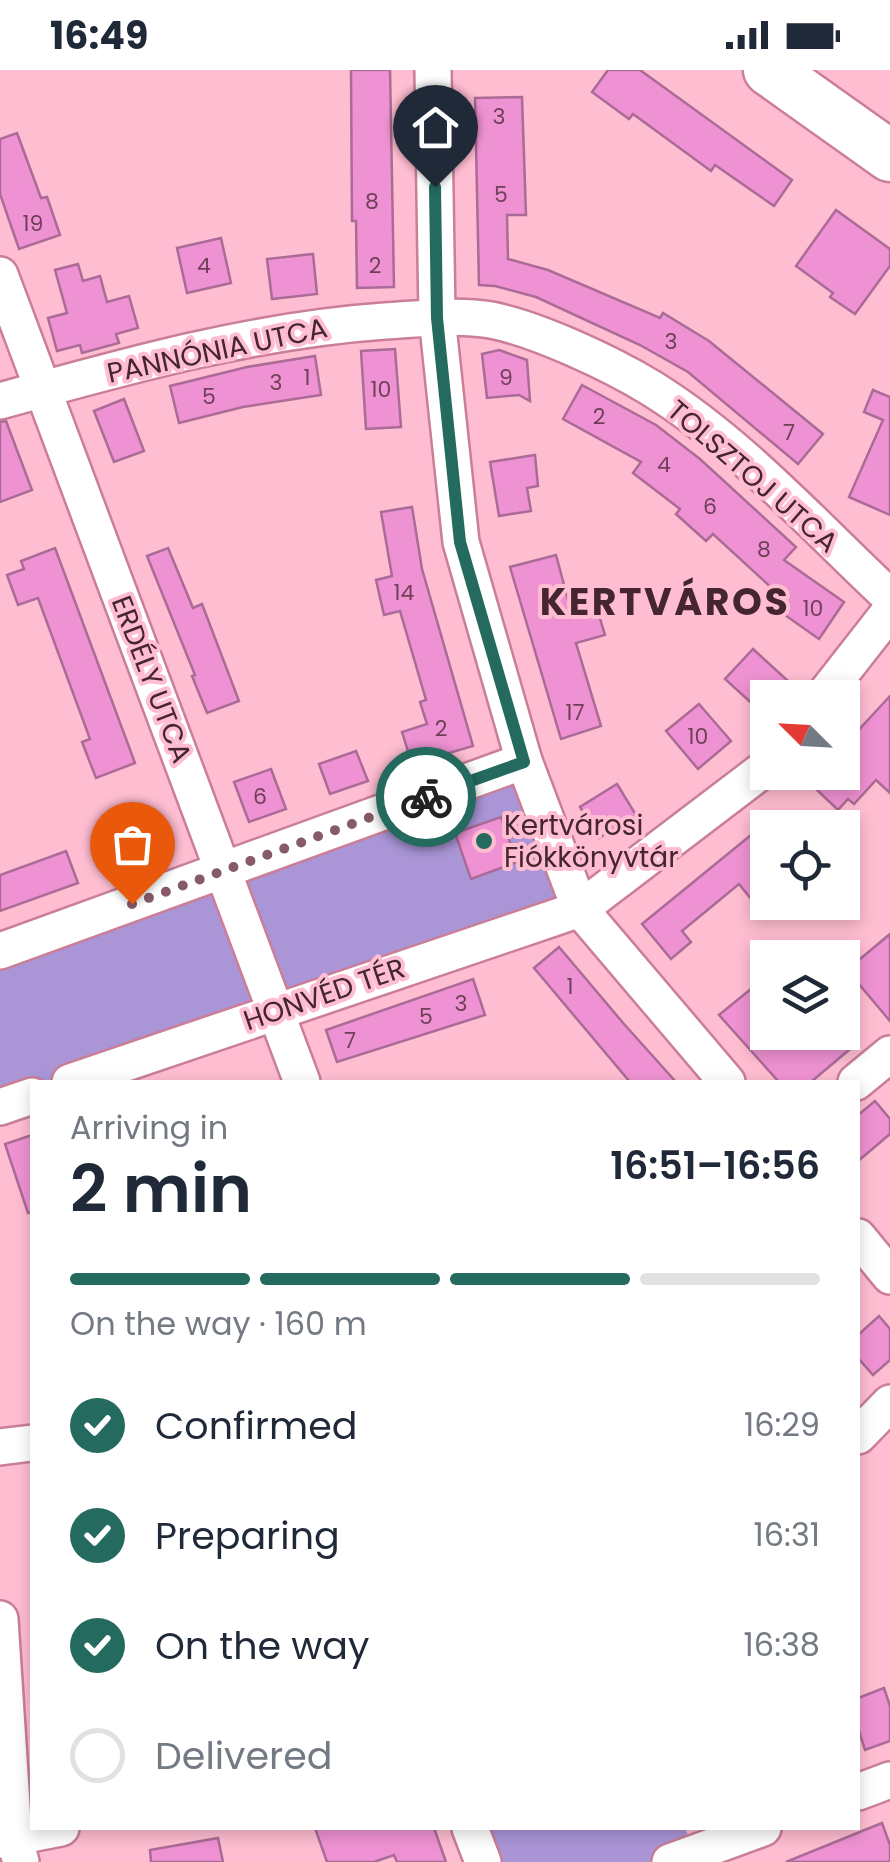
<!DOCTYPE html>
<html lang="en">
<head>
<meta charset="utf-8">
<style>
  :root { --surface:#fff; --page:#f6f6f7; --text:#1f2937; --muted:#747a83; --line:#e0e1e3; --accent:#246a5e }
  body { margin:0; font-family:Poppins,sans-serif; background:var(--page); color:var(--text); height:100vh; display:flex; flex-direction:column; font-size:38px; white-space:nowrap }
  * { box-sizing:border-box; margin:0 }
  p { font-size:32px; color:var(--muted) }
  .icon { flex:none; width:55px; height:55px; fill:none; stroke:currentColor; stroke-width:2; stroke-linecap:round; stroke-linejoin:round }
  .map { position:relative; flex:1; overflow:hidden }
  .panel { position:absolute; left:30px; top:1010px; width:830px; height:750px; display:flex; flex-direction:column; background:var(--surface); border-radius:0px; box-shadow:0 5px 15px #0003 }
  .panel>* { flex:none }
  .needle { width:65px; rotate:294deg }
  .buttons { position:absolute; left:750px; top:610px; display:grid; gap:20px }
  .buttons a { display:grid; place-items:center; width:110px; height:110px; border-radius:0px; background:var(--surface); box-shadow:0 5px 15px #0003; font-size:50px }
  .pin { position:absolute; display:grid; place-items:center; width:85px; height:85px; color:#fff; margin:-102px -42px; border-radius:50% 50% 50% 0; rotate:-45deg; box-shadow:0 0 10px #0007 }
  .pin .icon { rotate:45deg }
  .courier { position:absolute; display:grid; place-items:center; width:100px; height:100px; margin:-50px; border:8px solid #246a5e; border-radius:50%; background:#fff; color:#222; box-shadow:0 2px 12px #0007 }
  .headline em { font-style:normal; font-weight:600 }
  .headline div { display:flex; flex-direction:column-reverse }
  .headline { display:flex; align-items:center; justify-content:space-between; height:170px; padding:0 40px }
  h1 { font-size:65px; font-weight:600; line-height:75px }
  .bar { display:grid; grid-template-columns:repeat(4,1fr); gap:15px 10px; align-content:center; height:120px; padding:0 40px }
  .bar i { height:12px; border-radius:8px; background:var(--line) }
  .bar .selected { background:var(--accent) }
  .bar p { grid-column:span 4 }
  ol { padding:0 40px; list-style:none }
  li { display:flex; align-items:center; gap:30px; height:110px }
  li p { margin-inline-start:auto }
  li .icon { padding:10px; border-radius:50%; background:var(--accent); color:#fff; stroke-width:4 }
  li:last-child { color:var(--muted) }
  li i { width:55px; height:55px; border:5px solid var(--line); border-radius:50% }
  .status { display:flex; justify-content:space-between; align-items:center; height:70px; padding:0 50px; background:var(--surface); direction:ltr }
  .status svg { height:28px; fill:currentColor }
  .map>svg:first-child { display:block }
  .green { fill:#aa95d7 }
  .building { fill:#ef92d3; stroke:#aa6b96; stroke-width:2.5 }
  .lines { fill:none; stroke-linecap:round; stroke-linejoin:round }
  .street-casing { stroke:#ca7e97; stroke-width:40 }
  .secondary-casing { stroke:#ca7e97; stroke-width:55 }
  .street { stroke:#fff; stroke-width:35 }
  .secondary { stroke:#fff; stroke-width:50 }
  .done { stroke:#865a68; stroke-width:10; stroke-dasharray:0 18 }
  .route { stroke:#246a5e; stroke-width:12 }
  .poi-dot { fill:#246a5e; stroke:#ffbdd1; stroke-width:4 }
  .labels { text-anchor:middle; stroke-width:8; stroke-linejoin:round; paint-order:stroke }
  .number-label { font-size:22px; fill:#704059 }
  .street-label { font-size:28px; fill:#452530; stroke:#ffbdd1 }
  .poi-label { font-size:28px; fill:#452530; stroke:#ffbdd1; text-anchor:start }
  .district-label { font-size:38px; font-weight:bold; letter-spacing:2.5px; fill:#452530; stroke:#ffbdd1 }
</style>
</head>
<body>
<div class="status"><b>16:49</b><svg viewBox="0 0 49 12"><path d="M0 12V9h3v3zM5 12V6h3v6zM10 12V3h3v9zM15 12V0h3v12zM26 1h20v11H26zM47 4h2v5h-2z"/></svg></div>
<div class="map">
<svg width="890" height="1792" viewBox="0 0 890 1792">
  <rect width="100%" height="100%" fill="#ffbdd1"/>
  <!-- green -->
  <g class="green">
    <polygon points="524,691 580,839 70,1012 32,1012 0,1037 0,881"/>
    <polygon points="470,1758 685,1758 695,1783 670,1792 483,1792"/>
  </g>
  <!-- building -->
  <g class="building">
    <polygon points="351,0 390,0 394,217 357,218 356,151 352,151"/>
    <polygon points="608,0 640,0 792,110 774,136 715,95 711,101 633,44 629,49 592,22"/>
    <polygon points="522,27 526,145 507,145 508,189 548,200 660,248 663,243 709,271 823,364 798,394 688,302 640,275 536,227 495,216 479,215 475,28"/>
    <polygon points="17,63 41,128 47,127 60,165 19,179 0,124 0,69"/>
    <polygon points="836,140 890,179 890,196 855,244 830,227 833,223 796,196"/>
    <polygon points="221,168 231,213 187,223 177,178"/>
    <polygon points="313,184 317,224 272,229 267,189"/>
    <polygon points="78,194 83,211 100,206 107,232 129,226 138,258 116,264 119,273 82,283 80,275 57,281 48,248 67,243 55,200"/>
    <polygon points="395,279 401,357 366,359 361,281"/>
    <polygon points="499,280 527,290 530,331 519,325 487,328 482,284"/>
    <polygon points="315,286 321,325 243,337 179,353 170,316 247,297"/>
    <polygon points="582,315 656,355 700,389 796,477 784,490 844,532 819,569 782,543 788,533 713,464 706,471 676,444 680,439 633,403 641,392 563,349"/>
    <polygon points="873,320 890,327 890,445 849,427 883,350 864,342"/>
    <polygon points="124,329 144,381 114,392 94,341"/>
    <polygon points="6,351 32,420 0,432 0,352"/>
    <polygon points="535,385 538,416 527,418 531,441 499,446 490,392"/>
    <polygon points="412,437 422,499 473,676 412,694 402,662 427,654 420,632 426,630 400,541 384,545 376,510 392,506 381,442"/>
    <polygon points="55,478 135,693 96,708 82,672 90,669 38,528 18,535 7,505 24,499 21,491"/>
    <polygon points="168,478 193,538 202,534 239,631 207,643 192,606 195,605 147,486"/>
    <polygon points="556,485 570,537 594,529 605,565 576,573 601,656 561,669 510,497"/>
    <polygon points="753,579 787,610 759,640 725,609"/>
    <polygon points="890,626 890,723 876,710 854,734 848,729 838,740 798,702 842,702 842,678"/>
    <polygon points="699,634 731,671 698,699 666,661"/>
    <polygon points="356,681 368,711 330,724 319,694"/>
    <polygon points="271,699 286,739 249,752 234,712"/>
    <polygon points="617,714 636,745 599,768 580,737"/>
    <polygon points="154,742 167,781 129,795 115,756"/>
    <polygon points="501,747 517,792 471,809 455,763"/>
    <polygon points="768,751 768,824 755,834 739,814 682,861 691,872 671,889 642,854"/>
    <polygon points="66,781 78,813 0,841 0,805"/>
    <polygon points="890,864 890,951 847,900"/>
    <polygon points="559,877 624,954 676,1012 630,1012 534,898"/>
    <polygon points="768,905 768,962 835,962 850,979 811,1012 779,1012 719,945"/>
    <polygon points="473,909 485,945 337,992 326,960"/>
    <polygon points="875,1031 890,1049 890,1064 858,1091 858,1045"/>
    <polygon points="32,1065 32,1142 28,1143 5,1074"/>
    <polygon points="879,1246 890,1259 890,1290 873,1305 858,1288 858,1265"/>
    <polygon points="884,1618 890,1636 890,1671 865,1680 858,1658 858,1628"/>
    <polygon points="882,1753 890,1775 890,1792 786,1792"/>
    <polygon points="315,1758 434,1758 446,1792 397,1792 394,1785 374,1792 327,1792"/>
    <polygon points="218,1768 223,1792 151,1792 150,1780"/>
  </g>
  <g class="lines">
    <!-- street casing -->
    <g class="street-casing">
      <g id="street">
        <polyline points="433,0 437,247 461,472 524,691 580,839 727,1012"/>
        <polyline points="0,205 302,1012"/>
        <path d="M0 331C126 296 254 260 385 251 419 249 457 244 491 250 537 259 610 293 651 318 740 373 814 456 890 527"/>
        <polyline points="822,628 890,541"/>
        <polyline points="0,881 524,691"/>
        <polyline points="70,1012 580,839 768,696"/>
        <polyline points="856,1012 890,984"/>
        <polyline points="0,1037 32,1026"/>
        <polyline points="858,1167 890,1206"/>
        <polyline points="858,1366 890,1333"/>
        <polyline points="0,1377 32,1373"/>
        <polyline points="0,1549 14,1767 21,1792"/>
        <polyline points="858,1722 890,1710"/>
        <polyline points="470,1758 483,1792"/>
        <polyline points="0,1770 61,1758"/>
        <polyline points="670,1792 763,1758"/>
      </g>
    </g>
    <!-- secondary casing -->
    <g class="secondary-casing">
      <polyline id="secondary" points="769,0 890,86"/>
    </g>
    <!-- street -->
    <use href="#street" class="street"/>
    <!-- secondary -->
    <use href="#secondary" class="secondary"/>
  </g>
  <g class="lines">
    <!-- done -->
    <polyline class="done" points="132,834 426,727"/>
    <!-- route -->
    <polyline class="route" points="426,727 524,692 460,472 437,248 435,117"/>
  </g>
  <!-- markers -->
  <circle class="poi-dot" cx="484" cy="771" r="10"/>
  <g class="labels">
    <!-- number labels -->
    <g class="number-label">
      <text x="499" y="54">3</text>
      <text x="501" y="132">5</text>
      <text x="372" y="139">8</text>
      <text x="33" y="161">19</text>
      <text x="204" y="203">4</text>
      <text x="375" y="203">2</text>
      <text x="671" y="279">3</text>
      <text x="307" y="315">1</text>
      <text x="506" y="315">9</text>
      <text x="276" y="320">3</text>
      <text x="381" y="327">10</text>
      <text x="209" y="334">5</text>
      <text x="599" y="354">2</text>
      <text x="789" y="370">7</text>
      <text x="664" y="402">4</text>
      <text x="710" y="444">6</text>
      <text x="764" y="487">8</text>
      <text x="404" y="530">14</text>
      <text x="813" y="546">10</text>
      <text x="575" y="650">17</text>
      <text x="441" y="666">2</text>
      <text x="698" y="674">10</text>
      <text x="260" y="734">6</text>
      <text x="570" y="924">1</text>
      <text x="461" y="941">3</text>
      <text x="426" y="954">5</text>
      <text x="350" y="978">7</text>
    </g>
    <!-- street labels -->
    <g class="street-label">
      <text transform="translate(217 280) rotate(-12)" y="10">PANNÓNIA UTCA</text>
      <text transform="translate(753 406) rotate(41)" y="10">TOLSZTOJ UTCA</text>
      <text transform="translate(152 609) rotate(69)" y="10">ERDÉLY UTCA</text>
      <text transform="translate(324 924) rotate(-19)" y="10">HONVÉD TÉR</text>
    </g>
    <!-- poi labels -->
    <g class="poi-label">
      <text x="504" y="765">Kertvárosi<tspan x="504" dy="32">Fiókkönyvtár</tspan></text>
    </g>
    <!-- district labels -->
    <g class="district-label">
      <text x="665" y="545">KERTVÁROS</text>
    </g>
  </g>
</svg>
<div class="buttons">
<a><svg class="needle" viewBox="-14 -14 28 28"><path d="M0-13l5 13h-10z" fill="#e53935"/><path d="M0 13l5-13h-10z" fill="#747a83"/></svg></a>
<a><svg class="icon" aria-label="locate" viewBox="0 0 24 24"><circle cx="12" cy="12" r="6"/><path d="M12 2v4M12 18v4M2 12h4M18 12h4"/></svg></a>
<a><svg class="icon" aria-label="layers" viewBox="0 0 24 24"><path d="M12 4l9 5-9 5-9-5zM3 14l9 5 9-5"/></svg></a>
</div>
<div class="pin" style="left:132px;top:834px;background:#ea580c"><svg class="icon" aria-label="bag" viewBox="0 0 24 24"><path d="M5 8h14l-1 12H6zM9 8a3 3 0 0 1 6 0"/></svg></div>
<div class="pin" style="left:435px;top:117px;background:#1f2937"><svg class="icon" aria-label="home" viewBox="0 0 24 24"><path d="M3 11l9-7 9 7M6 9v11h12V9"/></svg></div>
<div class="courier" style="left:426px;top:727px"><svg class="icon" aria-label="bike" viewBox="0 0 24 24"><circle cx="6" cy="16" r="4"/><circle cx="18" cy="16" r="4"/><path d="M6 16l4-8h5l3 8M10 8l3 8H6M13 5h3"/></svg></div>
<section class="panel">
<div class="headline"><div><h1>2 min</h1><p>Arriving in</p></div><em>16:51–16:56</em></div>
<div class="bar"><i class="selected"></i><i class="selected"></i><i class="selected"></i><i></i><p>On the way · 160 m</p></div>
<ol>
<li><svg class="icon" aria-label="check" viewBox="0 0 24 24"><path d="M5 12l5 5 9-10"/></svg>Confirmed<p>16:29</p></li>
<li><svg class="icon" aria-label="check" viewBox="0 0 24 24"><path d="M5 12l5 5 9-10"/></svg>Preparing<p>16:31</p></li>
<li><svg class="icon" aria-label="check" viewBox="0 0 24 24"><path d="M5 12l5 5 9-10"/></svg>On the way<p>16:38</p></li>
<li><i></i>Delivered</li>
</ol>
</section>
</div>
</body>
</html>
